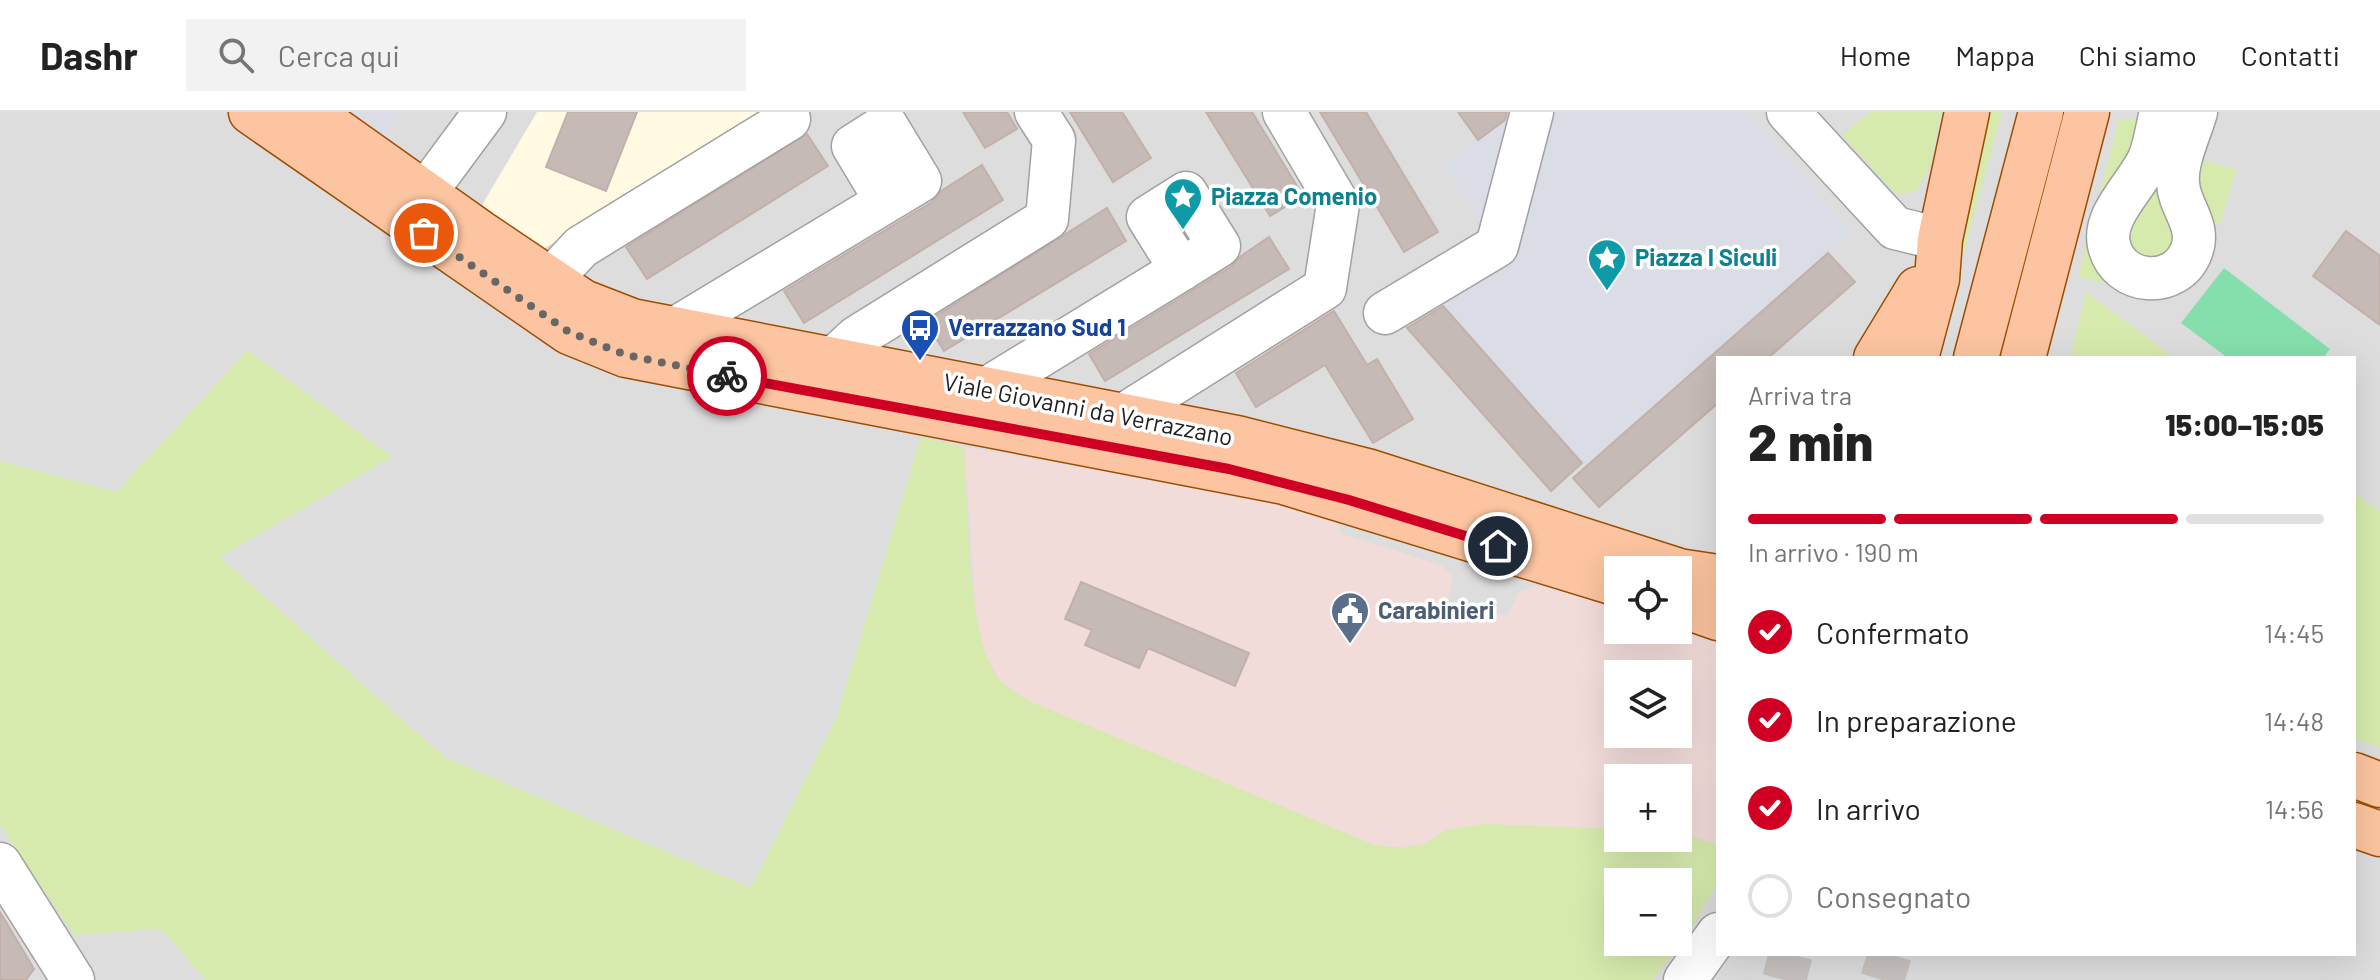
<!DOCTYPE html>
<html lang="it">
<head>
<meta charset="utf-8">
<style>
  :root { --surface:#fff; --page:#f2f2f2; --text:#222; --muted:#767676; --line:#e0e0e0; --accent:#d00024 }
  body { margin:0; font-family:Barlow,sans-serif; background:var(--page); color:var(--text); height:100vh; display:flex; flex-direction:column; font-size:30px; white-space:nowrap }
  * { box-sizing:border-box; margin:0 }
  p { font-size:26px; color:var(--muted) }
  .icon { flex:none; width:44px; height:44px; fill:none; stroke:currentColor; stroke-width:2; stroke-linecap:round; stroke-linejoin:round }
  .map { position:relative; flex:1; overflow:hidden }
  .side { position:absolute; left:1716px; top:244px; width:640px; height:600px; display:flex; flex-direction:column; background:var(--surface); border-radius:0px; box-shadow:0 8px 32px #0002 }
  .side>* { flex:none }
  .tools { position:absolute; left:1604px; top:444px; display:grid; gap:16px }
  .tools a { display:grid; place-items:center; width:88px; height:88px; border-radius:0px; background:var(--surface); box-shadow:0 8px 32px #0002; font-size:40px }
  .pin { position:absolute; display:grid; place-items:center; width:68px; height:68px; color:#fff; margin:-34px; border:4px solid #fff; border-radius:50%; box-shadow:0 2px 8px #0007 }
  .courier { position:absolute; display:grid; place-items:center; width:80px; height:80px; margin:-40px; border:6px solid #d00024; border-radius:50%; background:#fff; color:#222; box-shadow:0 2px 10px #0007 }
  .head em { font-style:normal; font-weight:800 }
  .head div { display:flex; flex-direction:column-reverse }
  .head { display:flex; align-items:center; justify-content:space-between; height:136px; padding:0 32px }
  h1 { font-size:52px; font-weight:800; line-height:60px }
  .bar { display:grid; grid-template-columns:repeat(4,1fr); gap:12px 8px; align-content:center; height:96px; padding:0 32px }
  .bar i { height:10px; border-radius:6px; background:var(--line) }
  .bar .selected { background:var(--accent) }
  .bar p { grid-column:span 4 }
  ol { padding:0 32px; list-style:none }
  li { display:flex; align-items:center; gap:24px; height:88px }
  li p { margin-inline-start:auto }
  li .icon { padding:8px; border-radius:50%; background:var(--accent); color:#fff; stroke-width:4 }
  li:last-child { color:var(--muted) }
  li i { width:44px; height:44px; border:4px solid var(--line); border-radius:50% }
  header { display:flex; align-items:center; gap:48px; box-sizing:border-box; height:112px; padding:0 40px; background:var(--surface); border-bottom:2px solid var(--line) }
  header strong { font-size:38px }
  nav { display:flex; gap:44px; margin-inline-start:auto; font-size:28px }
  .search { width:560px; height:72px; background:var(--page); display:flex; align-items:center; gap:20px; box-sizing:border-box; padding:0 28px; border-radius:0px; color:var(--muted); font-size:30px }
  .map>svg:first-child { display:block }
  .residential { fill:#dedddd; fill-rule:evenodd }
  .education { fill:#fffae1 }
  .military { fill:#f2dcda; fill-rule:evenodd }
  .grass { fill:#d6eaad; fill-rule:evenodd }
  .pitch { fill:#85dfad }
  .plaza { fill:#dbdde6 }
  .building { fill:#c5bab6; stroke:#c2b0a9; stroke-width:2 }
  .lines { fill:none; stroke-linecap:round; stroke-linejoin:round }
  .major-tunnel { stroke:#c7c2bf; stroke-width:44; stroke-dasharray:44 22; stroke-linecap:butt }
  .minor-casing { stroke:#a1a1a1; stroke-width:45 }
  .major-casing { stroke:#9c4d00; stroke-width:47 }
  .minor { stroke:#fff; stroke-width:42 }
  .major { stroke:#fcc4a0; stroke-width:44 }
  .done { stroke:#696766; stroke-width:8; stroke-dasharray:0 14.4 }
  .route { stroke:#d00024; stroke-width:10 }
  .labels { text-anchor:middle; stroke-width:7; stroke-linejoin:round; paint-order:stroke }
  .culture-label { font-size:24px; font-weight:bold; fill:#0d838f; stroke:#fff; text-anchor:start }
  .transit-label { font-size:24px; font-weight:bold; fill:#164399; stroke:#fff; text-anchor:start }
  .street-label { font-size:24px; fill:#202020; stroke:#fff }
  .service-label { font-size:24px; font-weight:bold; fill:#4e5e75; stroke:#fff; text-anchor:start }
</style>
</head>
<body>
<header>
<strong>Dashr</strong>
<div class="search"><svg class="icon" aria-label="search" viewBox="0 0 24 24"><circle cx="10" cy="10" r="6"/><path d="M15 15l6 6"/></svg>Cerca qui</div>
<nav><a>Home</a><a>Mappa</a><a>Chi siamo</a><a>Contatti</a></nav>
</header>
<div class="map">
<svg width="2380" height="868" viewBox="0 0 2380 868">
  <rect width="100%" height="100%" fill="#f1ebe7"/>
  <!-- residential -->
  <path class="residential" d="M0 0H2380V868H0ZM1718 246H2354V842H1718ZM1618 458H1678V518H1618ZM1618 562H1678V622H1618ZM1618 666H1678V726H1618ZM1618 770H1678V830H1618Z"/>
  <!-- education -->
  <polygon class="education" points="537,0 764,0 766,4 543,137 482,93"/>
  <!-- military -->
  <path class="military" d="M964 335 1259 386 1337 410 1342 422 1441 453 1453 464 1448 489 1507 505 1519 480 1534 474 1557 475 1618 494V518H1678V513L1718 525V733L1678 720V666H1618V717L1482 712 1446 718 1425 732 1401 736 1374 733 1029 589 1000 569 984 540 976 506ZM1618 562H1678V622H1618Z"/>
  <!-- grass -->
  <g class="grass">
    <polygon points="1870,0 1941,0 1930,54 1917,78 1901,83 1892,78 1842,23"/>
    <polygon points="1990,0 2002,0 1935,246 1928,246 1976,65"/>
    <polygon points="2143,6 2122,176 2078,164 2119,8"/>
    <polygon points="2207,49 2236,58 2220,112 2206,110 2191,63 2198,53"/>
    <polygon points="2154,66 2181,112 2172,147 2130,146 2125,105"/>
    <polygon points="2086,180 2175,246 2070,246"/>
    <path d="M248 238 392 345 220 445 444 645 751 776 837 604 921 325 964 335C968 391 966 524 999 567 1006 576 1019 582 1029 589L1374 733 1401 736 1425 732 1446 718 1482 712 1618 717V726H1678V720L1718 733V770L1691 816 1653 868H206L161 817 74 823 0 713V349L116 380ZM1618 770H1678V830H1618Z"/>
    <polygon points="2354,380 2380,400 2380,636 2354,626"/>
  </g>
  <!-- pitch -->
  <polygon class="pitch" points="2224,156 2330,237 2323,246 2228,246 2181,211"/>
  <!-- plaza -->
  <g class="plaza">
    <polygon points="310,0 403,0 371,44"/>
    <polygon points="1513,0 1747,0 1851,121 1586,355 1434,184 1478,122 1482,109 1442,53"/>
  </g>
  <!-- building -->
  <g class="building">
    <polygon points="568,0 637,0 606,79 546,55"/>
    <polygon points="963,0 1007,0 1017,17 985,36"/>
    <polygon points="1070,0 1122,0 1151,46 1113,70"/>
    <polygon points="1206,0 1252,0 1303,84 1270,104"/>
    <polygon points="1320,0 1366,0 1438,120 1404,140"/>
    <polygon points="1458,0 1507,0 1505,8 1478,28"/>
    <polygon points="807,22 828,54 647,167 626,135"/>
    <polygon points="982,53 1003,88 804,211 784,179 932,90 941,79"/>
    <polygon points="1107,96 1126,129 944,239 926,210"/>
    <polygon points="2346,119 2380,144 2380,213 2313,164"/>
    <polygon points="1269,125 1289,157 1105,269 1089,242 1232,154 1241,144"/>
    <polygon points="1828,141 1855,170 1768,246 1718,246 1718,291 1599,395 1573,366"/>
    <polygon points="1443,194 1582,351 1551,379 1407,216"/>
    <polygon points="1334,199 1367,253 1377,247 1413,307 1373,331 1325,253 1256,295 1236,261"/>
    <polygon points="1081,470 1249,541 1235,574 1148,536 1139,556 1085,533 1092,518 1065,507"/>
    <polygon points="0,800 34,857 26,868 0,868"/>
  </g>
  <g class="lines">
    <!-- major-tunnel -->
    <g class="major-tunnel">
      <polyline points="1784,868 1791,842"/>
      <polyline points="1882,868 1890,842"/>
    </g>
    <!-- minor casing -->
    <g class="minor-casing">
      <g id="minor">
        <polyline points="1788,0 1895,116 1940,127"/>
        <path d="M2161 0C2157 15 2155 32 2149 47 2137 74 2102 103 2109 133 2118 174 2176 178 2191 140 2202 113 2179 96 2178 71 2176 49 2190 21 2196 0"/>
        <polyline points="405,108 485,0"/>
        <polyline points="550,168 581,135 789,7 785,0"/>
        <polyline points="1385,201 1497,134 1532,0"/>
        <polyline points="671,219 920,69 886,13 853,34 886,89"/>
        <polyline points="830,250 857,225 1047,107 1054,28 1036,0"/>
        <polyline points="986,277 1164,168 1219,134 1186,81 1148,105 1181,158"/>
        <polyline points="1122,304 1325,176 1338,92 1284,0"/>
        <polyline points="0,752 73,868"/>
        <polyline points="1685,868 1718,822"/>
      </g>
    </g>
    <!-- major casing -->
    <g class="major-casing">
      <g id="major">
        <polyline points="251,0 569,220 626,243 1284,370 1618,472"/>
        <polyline points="310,0 479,120 583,190 632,209 1237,326 1367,359 1676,458"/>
        <polyline points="1876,246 1918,177"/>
        <polyline points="1916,246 1937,167 1940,127 1967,0"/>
        <polyline points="1976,246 2041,0"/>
        <polyline points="2023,246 2087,0"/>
        <polyline points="1678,459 1718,465"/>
        <polyline points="1678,492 1718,506"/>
        <polyline points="2354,663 2380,673"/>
        <polyline points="2354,713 2380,722"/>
      </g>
    </g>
    <!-- minor -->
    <use href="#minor" class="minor"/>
    <!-- major -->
    <use href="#major" class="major"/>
  </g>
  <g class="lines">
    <!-- done -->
    <polyline class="done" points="424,121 569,220 626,243 727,264"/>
    <!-- route -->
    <polyline class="route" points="727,264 1229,357 1349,388 1498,434"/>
  </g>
  <!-- icons -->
  <defs>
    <g id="sight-pin" transform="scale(2)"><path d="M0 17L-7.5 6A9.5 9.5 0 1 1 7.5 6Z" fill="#0f9aa8" stroke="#fff"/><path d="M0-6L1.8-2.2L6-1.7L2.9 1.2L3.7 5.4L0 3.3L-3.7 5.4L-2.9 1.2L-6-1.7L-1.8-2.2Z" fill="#fff"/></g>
    <g id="bus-pin" transform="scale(2)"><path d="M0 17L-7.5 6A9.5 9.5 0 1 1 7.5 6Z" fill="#1a4fb4" stroke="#fff"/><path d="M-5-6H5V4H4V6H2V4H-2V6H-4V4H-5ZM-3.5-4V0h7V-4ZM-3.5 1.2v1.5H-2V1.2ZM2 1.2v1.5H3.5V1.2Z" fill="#fff"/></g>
    <g id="civic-pin" transform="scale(2)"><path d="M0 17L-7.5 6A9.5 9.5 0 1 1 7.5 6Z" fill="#5c6f8a" stroke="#fff"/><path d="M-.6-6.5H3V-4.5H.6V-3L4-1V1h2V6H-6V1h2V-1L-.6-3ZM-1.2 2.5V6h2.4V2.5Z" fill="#fff"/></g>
  </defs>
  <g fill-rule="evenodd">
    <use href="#sight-pin" x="1183" y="85"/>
    <use href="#sight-pin" x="1607" y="146"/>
    <use href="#bus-pin" x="920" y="216"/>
    <use href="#civic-pin" x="1350" y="499"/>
  </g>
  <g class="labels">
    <!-- culture labels -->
    <g class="culture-label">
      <text x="1211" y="93">Piazza Comenio</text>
      <text x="1635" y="154">Piazza I Siculi</text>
    </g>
    <!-- transit labels -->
    <g class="transit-label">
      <text x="948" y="224">Verrazzano Sud 1</text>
    </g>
    <!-- street labels -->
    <g class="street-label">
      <text transform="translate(1088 298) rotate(11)" y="8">Viale Giovanni da Verrazzano</text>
    </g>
    <!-- service labels -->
    <g class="service-label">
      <text x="1378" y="507">Carabinieri</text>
    </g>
  </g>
</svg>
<div class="tools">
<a><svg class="icon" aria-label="locate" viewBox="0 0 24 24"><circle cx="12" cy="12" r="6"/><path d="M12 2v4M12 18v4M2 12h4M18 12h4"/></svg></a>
<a><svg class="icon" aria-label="layers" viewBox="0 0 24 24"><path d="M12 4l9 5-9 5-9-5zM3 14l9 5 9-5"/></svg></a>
<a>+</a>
<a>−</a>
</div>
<div class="pin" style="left:424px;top:121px;background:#ea580c"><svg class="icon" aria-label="bag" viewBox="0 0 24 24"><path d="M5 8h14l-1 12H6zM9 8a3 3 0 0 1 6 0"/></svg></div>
<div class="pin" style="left:1498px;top:434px;background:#1f2937"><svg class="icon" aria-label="home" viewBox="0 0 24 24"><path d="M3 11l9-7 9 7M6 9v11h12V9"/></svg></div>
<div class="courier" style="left:727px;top:264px"><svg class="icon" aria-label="bike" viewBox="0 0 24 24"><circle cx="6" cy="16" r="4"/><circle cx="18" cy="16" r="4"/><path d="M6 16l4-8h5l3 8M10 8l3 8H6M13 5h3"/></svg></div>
<section class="side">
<div class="head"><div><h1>2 min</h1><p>Arriva tra</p></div><em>15:00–15:05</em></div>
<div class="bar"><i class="selected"></i><i class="selected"></i><i class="selected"></i><i></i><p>In arrivo · 190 m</p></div>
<ol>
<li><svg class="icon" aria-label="check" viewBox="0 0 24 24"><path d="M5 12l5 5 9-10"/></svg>Confermato<p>14:45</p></li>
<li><svg class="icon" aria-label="check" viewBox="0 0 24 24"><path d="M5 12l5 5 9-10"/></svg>In preparazione<p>14:48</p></li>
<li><svg class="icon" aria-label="check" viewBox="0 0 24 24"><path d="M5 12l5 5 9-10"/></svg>In arrivo<p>14:56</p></li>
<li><i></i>Consegnato</li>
</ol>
</section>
</div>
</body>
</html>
